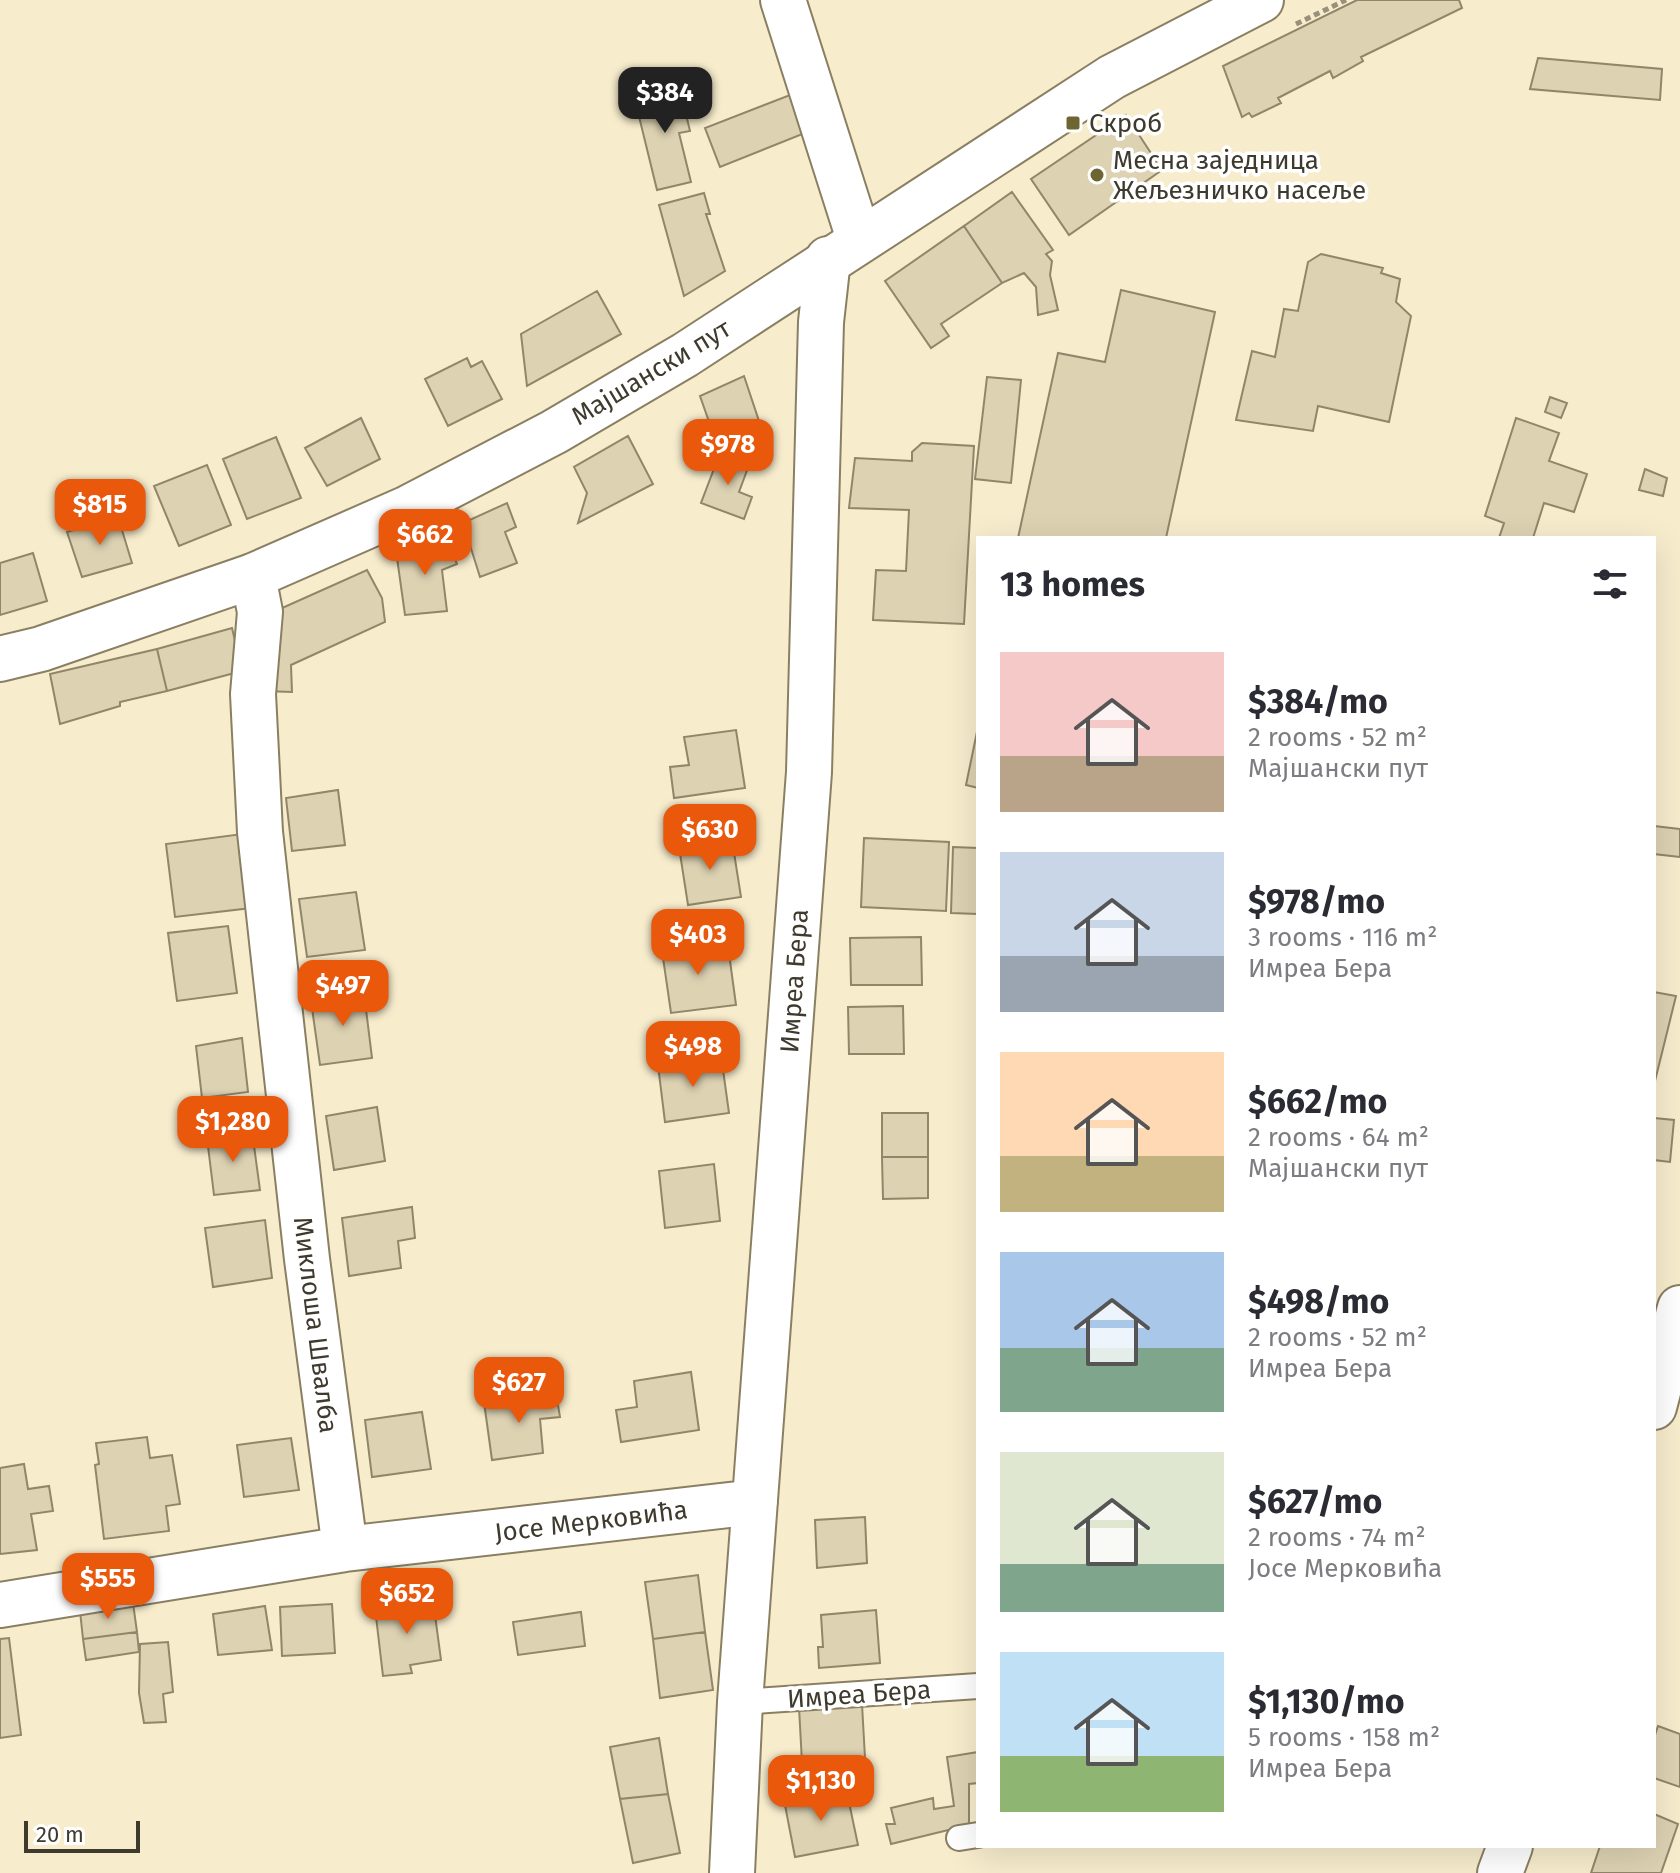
<!DOCTYPE html>
<meta charset="utf-8">
<style>
:root{--surface:#fff;--page:#f2f2f3;--text:#2b2b33;--muted:#7c7c81;--accent:#ea580c}
body{margin:0;font-family:"Fira Sans",sans-serif;background:var(--page);color:var(--text);height:100vh;display:flex;flex-direction:column;font-size:30px;white-space:nowrap}
*{box-sizing:border-box;margin:0}
p{font-size:26px;color:var(--muted)}
.icon{flex:none;width:44px;height:44px;fill:none;stroke:currentColor;stroke-width:2;stroke-linecap:round;stroke-linejoin:round}
.map{position:relative;flex:1;overflow:hidden}
.sheet{position:absolute;left:976px;top:536px;width:680px;height:1312px;display:flex;flex-direction:column;background:var(--surface);border-radius:0px;box-shadow:0 8px 32px #0002}
.sheet>*{flex:none}
.scale{position:absolute;left:24px;bottom:20px;width:116px;box-sizing:border-box;padding-left:8px;border:4px solid #3e3a2d;border-top:0;font-size:22px;line-height:28px;white-space:nowrap;color:#3e3a2d;-webkit-text-stroke:6px #fff;paint-order:stroke}
.price{position:absolute;translate:-50% -68px;padding:0 18px;border-radius:16px;background:var(--accent);color:#fff;font-size:26px;line-height:52px;filter:drop-shadow(0 2px 4px #0008)}
.price::after{content:'';position:absolute;left:50%;top:48px;width:24px;height:18px;margin-left:-12px;background:inherit;clip-path:polygon(0 0,100% 0,50% 100%)}
.price.current{background:#222;color:#fff}
ul{padding:0;list-style:none}
li{display:flex;align-items:center;gap:24px;height:200px;padding:0 24px}
li span{display:grid;place-items:center;flex:none;width:224px;height:160px;border-radius:0px;color:#555}
li>.icon{margin-inline-start:auto}
span .icon{width:96px;height:96px;fill:#fffc;stroke-width:1}
li b{font-size:34px}
h2{display:flex;justify-content:space-between;align-items:center;height:96px;padding:0 24px;font-size:34px}
.map>svg:first-child{display:block}
.building{fill:#ddd2b2;stroke:#918669;stroke-width:2}
.lines{fill:none;stroke-linecap:round;stroke-linejoin:round}
.service-casing{stroke:#8a7f62;stroke-width:28}
.minor-casing{stroke:#8a7f62;stroke-width:48}
.tertiary-casing{stroke:#8a7f62;stroke-width:48}
.path{stroke:#98907a;stroke-width:5;stroke-dasharray:6 4;stroke-linecap:butt}
.service{stroke:#fff;stroke-width:24}
.minor{stroke:#fff;stroke-width:44}
.tertiary{stroke:#fff;stroke-width:44}
.poi-dot{fill:#6d6632;stroke:#fff;stroke-width:3}
.labels{text-anchor:middle;stroke-width:7;stroke-linejoin:round;paint-order:stroke}
.poi-label{font-size:26px;fill:#3e3a2d;stroke:#fff;text-anchor:start}
.street-label{font-size:26px;fill:#3e3a2d;stroke:#fff}
</style>
<div class="map">
<svg width="1680" height="1873" viewBox="0 0 1680 1873">
<rect width="100%" height="100%" fill="#f7eccc"/>
<path class="building" d="M1357,0h102l3,8 -101,49 2,4 -30,17 -3,-7 -52,27 3,5 -29,14 -3,-4 -7,4 -19,-51z
M1538,58l124,11 -2,31 -130,-11z
M679,85l11,46 -11,2 12,49 -34,8 -23,-94z
M790,95l15,38 -85,34 -15,-39z
M1126,115l36,55 -93,65 -38,-56z
M1012,192l41,58 -7,4 6,7 -2,14 8,35 -20,5 -2,-28 -12,-14 -22,10 -38,-57z
M704,193l6,21h-4l19,57 -41,25 -25,-91z
M964,226l38,57 -61,41 8,12 -18,12 -46,-67z
M1321,254l62,14 -2,5 19,6 -4,23 15,14 -22,106 -71,-16 -5,25 -77,-11 16,-69 23,6 9,-48 14,2 10,-49z
M1121,290l94,22 -49,226h-148l40,-185 47,9z
M597,291l24,43 -94,52 -6,-52z
M467,358l4,9 11,-6 20,38 -54,27 -23,-47z
M744,376l21,63 -45,14 -20,-57z
M987,377l34,3 -10,103 -36,-4z
M1550,397l17,6 -6,15 -16,-6z
M361,418l19,41 -53,27 -22,-38z
M1516,418l43,15 -10,28 38,13 -13,38 -30,-9 -11,35h-34l5,-15 -19,-7z
M628,436l25,48 -75,39 9,-30 -13,-26z
M276,437l25,61 -54,21 -24,-60z
M922,443l52,3 -10,178 -91,-4 3,-50 30,1 3,-61 -60,-2 6,-50 57,3v-9z
M720,453l29,12 -10,27 13,5 -8,22 -43,-16z
M207,465l24,60 -52,21 -25,-60z
M1645,469l22,9 -4,18 -24,-6z
M507,503l9,24 -11,5 12,31 -37,14 -17,-54z
M118,517l14,46 -50,14 -15,-45z
M445,535l12,29 -15,6 5,41 -42,4 -8,-57z
M33,553l14,48 -47,14v-52z
M367,570l15,28 3,24 -94,43 1,27 -28,-1 7,-78z
M232,628l10,43 -75,20 -10,-42z
M157,649l10,42 -47,11v4l-60,18 -10,-50z
M978,727v61l-12,-3z
M736,730l9,58 -71,10 -4,-31 19,-2 -5,-28z
M338,790l7,55 -53,6 -6,-53z
M1654,826l26,3v28l-26,-3z
M242,834l9,74 -76,9 -9,-73z
M864,838l85,4 -3,69 -85,-4z
M732,840l9,57 -53,8 -9,-58z
M953,847l25,1v66l-27,-1z
M356,892l9,58 -58,7 -8,-58z
M228,926l9,67 -60,8 -9,-68z
M921,937l1,48h-71l-1,-47z
M700,940l-1,10 29,-4 8,59 -65,8 -10,-69z
M363,985l9,73 -52,7 -8,-57 29,-6 -4,-13z
M1654,992l22,4 -21,85h-1z
M903,1006l1,48h-55l-1,-47z
M242,1038l6,54 -46,6 -6,-52z
M721,1055l8,58 -64,9 -7,-57z
M377,1107l8,54 -51,9 -8,-54z
M882,1113h46v44h-46z
M1654,1118l20,2 -4,42 -16,-2z
M252,1131l8,59 -46,5 -7,-57z
M882,1157h46v41l-45,1z
M714,1164l6,57 -55,7 -6,-57z
M412,1207l3,31 -17,3 3,27 -52,8 -7,-58z
M265,1220l7,58 -59,9 -8,-59z
M691,1372l8,58 -78,12 -5,-32 21,-3 -3,-26z
M556,1393l4,24 -20,2 3,34 -51,7 -8,-58z
M422,1412l9,57 -59,8 -7,-57z
M147,1437l3,21 22,-3 8,49 -14,2 3,25 -65,8 -9,-74 4,-1 -3,-21z
M291,1438l8,52 -55,7 -7,-52z
M24,1464l4,25 21,-3 4,25 -22,3 6,36 -37,4v-86z
M865,1517l2,46 -50,5 -2,-48z
M698,1575l7,57 -52,7 -8,-57z
M433,1600l8,60 -31,5 2,8 -29,3 -8,-68z
M133,1603l4,29 -54,7 -3,-28z
M332,1604l3,49 -53,3 -2,-49z
M265,1606l7,44 -54,5 -5,-41z
M876,1610l4,53 -61,5 -1,-21h5l-2,-32z
M581,1612l4,34 -67,9 -5,-33z
M137,1632l2,20 -53,8 -3,-21z
M705,1632l8,58 -53,8 -7,-59z
M9,1638l12,97 -21,3v-99z
M168,1642l5,50 -10,2 3,28 -22,1 -5,-30 1,-49z
M862,1704l3,54 -63,5 -3,-56z
M1658,1726l22,8v53l-26,-9v-40z
M659,1738l9,56 -48,5 -10,-52z
M978,1752v31l-9,1v41l-78,19 -5,-20h9l-4,-16 42,-10 1,11 20,-3 -7,-49z
M846,1788l12,57 -63,12 -11,-57z
M668,1794l12,59 -47,10 -13,-64z
M1654,1814l24,10 -17,49h-70l9,-27h54z"/>
<g class="lines">
<defs>
<path id="service" d="M740,1702l238,-16
M959,1838l19,-3"/>
<path id="minor" d="M783,0l76,239
M253,576l7,36 -7,82 7,138 47,427 38,290
M1654,1407l26,-99
M0,1605l345,-56 410,-47
M732,1873l8,-171 69,-930 12,-450 7,-63
M1500,1873l10,-27"/>
<path id="tertiary" d="M0,659l41,-10 212,-73 153,-67 148,-77 131,-77 427,-278 149,-77"/>
</defs>
<use href="#service" class="service-casing"/>
<use href="#minor" class="minor-casing"/>
<use href="#tertiary" class="tertiary-casing"/>
<path class="path" d="M1296,24l50,-24"/>
<use href="#service" class="service"/>
<use href="#minor" class="minor"/>
<use href="#tertiary" class="tertiary"/>
</g>
<g class="poi-dot">
<rect x="1065" y="115" width="16" height="16" rx="4"/>
<circle cx="1097" cy="175" r="8"/>
</g>
<g class="labels">
<g class="poi-label">
<text x="1089" y="132">Скроб</text>
<text x="1113" y="169">Месна заједница<tspan x="1113" dy="30">Жељезничко насеље</tspan></text>
</g>
<g class="street-label">
<text transform="translate(651 372) rotate(-31)" y="9">Мајшански пут</text>
<text transform="translate(794 981) rotate(-86)" y="9">Имреа Бера</text>
<text transform="translate(316 1325) rotate(83)" y="9">Миклоша Швалба</text>
<text transform="translate(591 1521) rotate(-7)" y="9">Јосе Мерковића</text>
<text transform="translate(859 1694) rotate(-4)" y="9">Имреа Бера</text>
</g>
</g>
</svg>
<div class="scale">20 m</div>
<b class="price current" style="left:665px;top:135px">$384</b>
<b class="price" style="left:728px;top:487px">$978</b>
<b class="price" style="left:100px;top:547px">$815</b>
<b class="price" style="left:425px;top:577px">$662</b>
<b class="price" style="left:710px;top:872px">$630</b>
<b class="price" style="left:698px;top:977px">$403</b>
<b class="price" style="left:343px;top:1028px">$497</b>
<b class="price" style="left:693px;top:1089px">$498</b>
<b class="price" style="left:233px;top:1164px">$1,280</b>
<b class="price" style="left:519px;top:1425px">$627</b>
<b class="price" style="left:108px;top:1621px">$555</b>
<b class="price" style="left:407px;top:1636px">$652</b>
<b class="price" style="left:821px;top:1823px">$1,130</b>
<section class="sheet">
<h2>13 homes<svg class="icon" aria-label="filters" viewBox="0 0 24 24"><path d="M4 7h16M4 17h16"/><circle cx="9" cy="7" r="2"/><circle cx="15" cy="17" r="2"/></svg></h2>
<ul>
<li><span style="background:linear-gradient(#f6c9c9 65%,#b9a48a 0)"><svg class="icon" aria-label="home" viewBox="0 0 24 24"><path d="M3 11l9-7 9 7M6 9v11h12V9"/></svg></span><div><b>$384/mo</b><p>2 rooms · 52 m²</p><p>Мајшански пут</p></div></li>
<li><span style="background:linear-gradient(#c9d6e8 65%,#9aa5b1 0)"><svg class="icon" aria-label="home" viewBox="0 0 24 24"><path d="M3 11l9-7 9 7M6 9v11h12V9"/></svg></span><div><b>$978/mo</b><p>3 rooms · 116 m²</p><p>Имреа Бера</p></div></li>
<li><span style="background:linear-gradient(#ffd9b3 65%,#c2b280 0)"><svg class="icon" aria-label="home" viewBox="0 0 24 24"><path d="M3 11l9-7 9 7M6 9v11h12V9"/></svg></span><div><b>$662/mo</b><p>2 rooms · 64 m²</p><p>Мајшански пут</p></div></li>
<li><span style="background:linear-gradient(#a9c7e8 60%,#7fa58c 0)"><svg class="icon" aria-label="home" viewBox="0 0 24 24"><path d="M3 11l9-7 9 7M6 9v11h12V9"/></svg></span><div><b>$498/mo</b><p>2 rooms · 52 m²</p><p>Имреа Бера</p></div></li>
<li><span style="background:linear-gradient(#dfe7d0 70%,#7fa58c 0)"><svg class="icon" aria-label="home" viewBox="0 0 24 24"><path d="M3 11l9-7 9 7M6 9v11h12V9"/></svg></span><div><b>$627/mo</b><p>2 rooms · 74 m²</p><p>Јосе Мерковића</p></div></li>
<li><span style="background:linear-gradient(#bfe0f5 65%,#8fb573 0)"><svg class="icon" aria-label="home" viewBox="0 0 24 24"><path d="M3 11l9-7 9 7M6 9v11h12V9"/></svg></span><div><b>$1,130/mo</b><p>5 rooms · 158 m²</p><p>Имреа Бера</p></div></li>
</ul>
</section>
</div>
